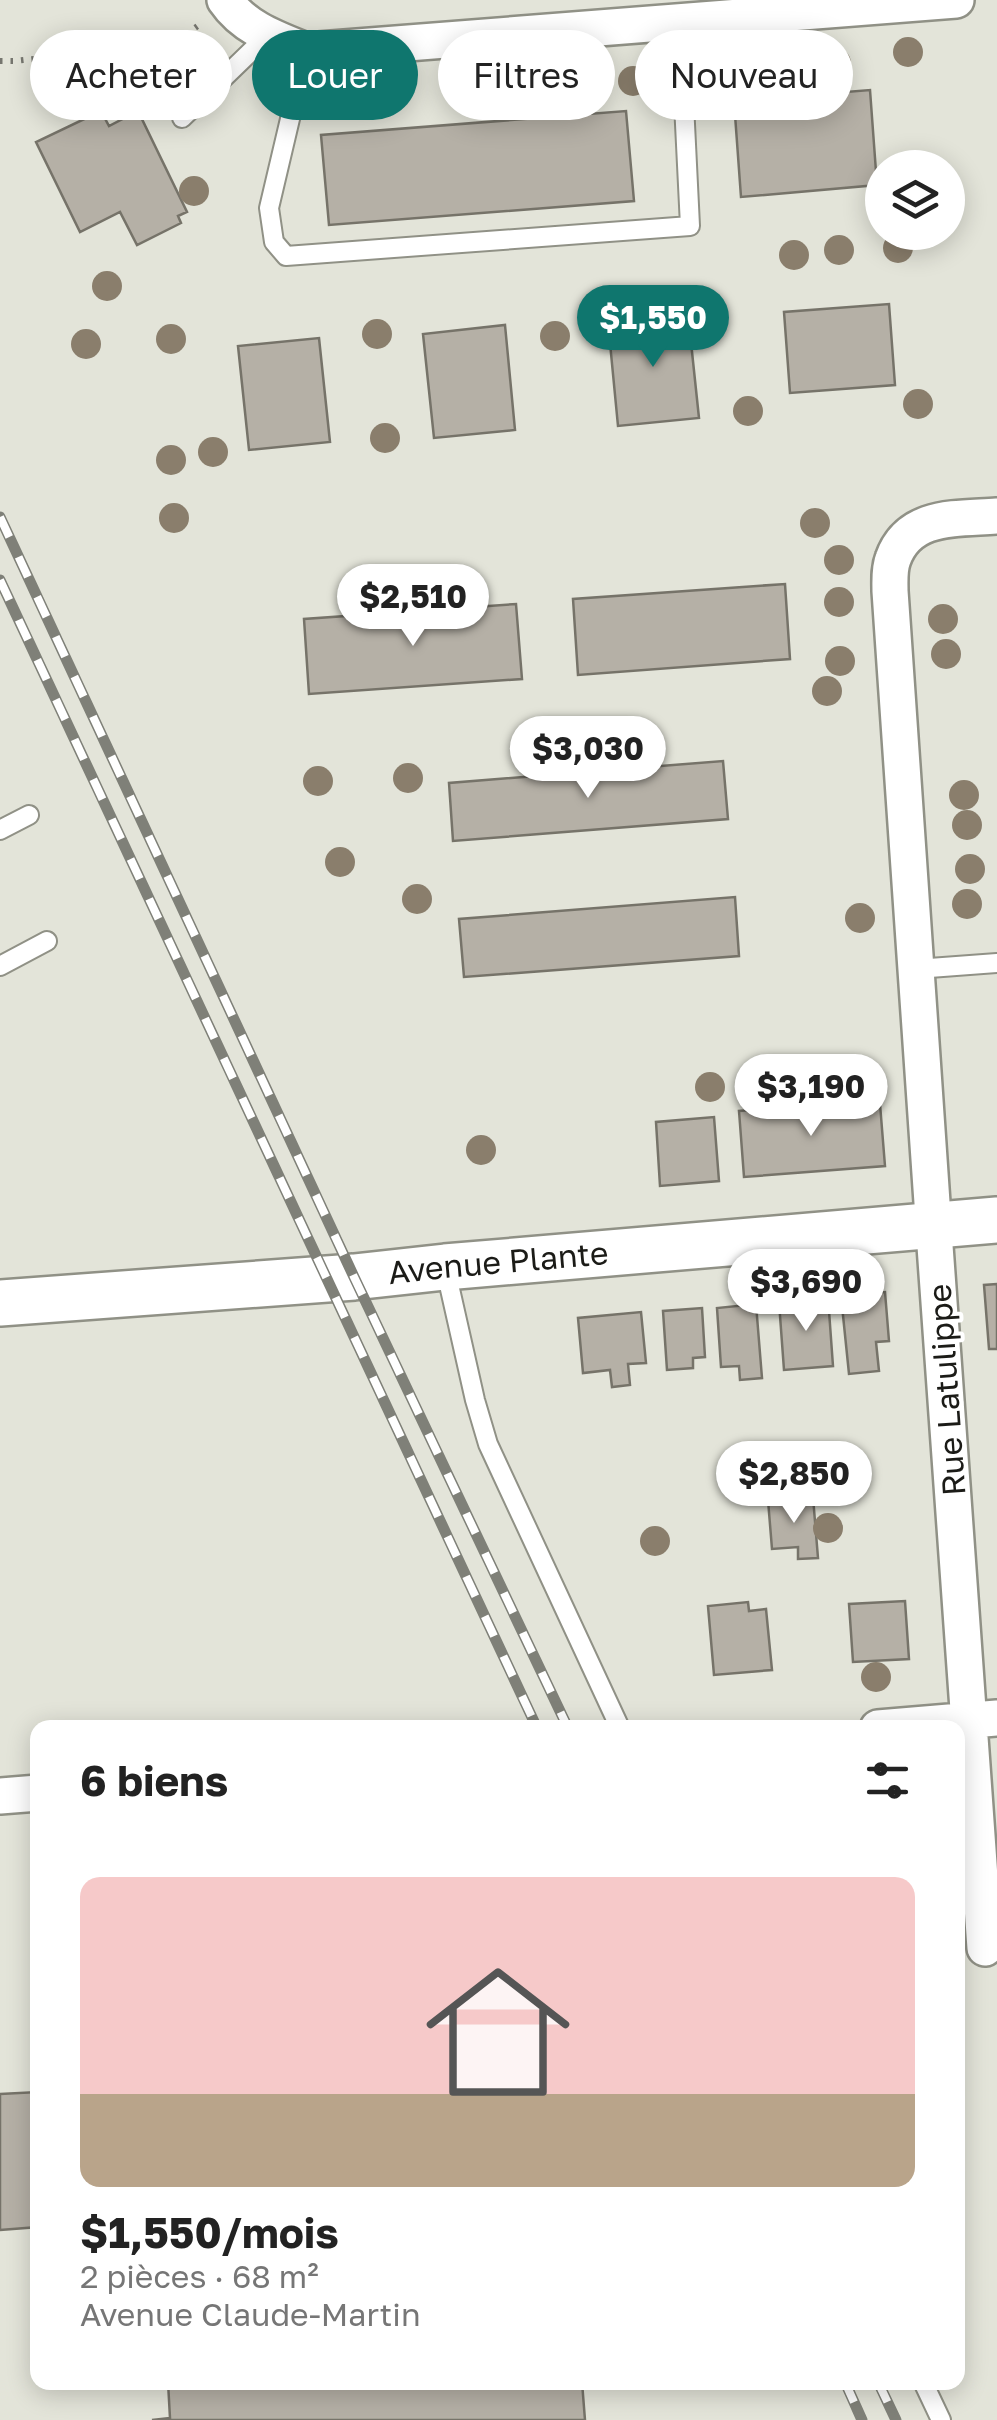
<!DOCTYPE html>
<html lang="fr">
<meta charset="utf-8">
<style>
:root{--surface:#fff;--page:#f6f6f6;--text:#222;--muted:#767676;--accent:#0f766e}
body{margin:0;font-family:"Golos Text",sans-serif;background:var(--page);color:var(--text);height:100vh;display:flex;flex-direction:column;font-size:38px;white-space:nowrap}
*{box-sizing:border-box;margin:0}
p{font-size:32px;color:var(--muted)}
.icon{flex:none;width:55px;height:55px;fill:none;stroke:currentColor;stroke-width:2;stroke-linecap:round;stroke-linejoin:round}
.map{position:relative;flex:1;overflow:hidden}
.details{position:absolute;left:30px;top:1720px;width:935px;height:670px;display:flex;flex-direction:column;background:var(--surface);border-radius:20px;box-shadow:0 5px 25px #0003}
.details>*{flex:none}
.hud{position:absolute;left:30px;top:30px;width:938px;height:90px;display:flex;gap:20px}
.controls{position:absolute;left:865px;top:150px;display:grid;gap:20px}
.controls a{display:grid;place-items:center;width:100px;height:100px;border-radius:50%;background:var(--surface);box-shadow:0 5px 25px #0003;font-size:50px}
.price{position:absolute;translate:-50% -85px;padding:0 22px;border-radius:35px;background:#fff;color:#222;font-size:32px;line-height:65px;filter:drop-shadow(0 2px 5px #0008)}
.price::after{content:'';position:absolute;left:50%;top:60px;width:30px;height:22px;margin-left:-15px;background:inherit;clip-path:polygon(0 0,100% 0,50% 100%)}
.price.active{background:var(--accent);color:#fff}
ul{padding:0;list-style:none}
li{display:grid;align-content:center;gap:20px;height:530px;padding:0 50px}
li span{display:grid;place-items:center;height:310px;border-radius:20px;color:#555}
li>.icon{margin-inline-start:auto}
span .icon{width:180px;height:180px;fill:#fffc;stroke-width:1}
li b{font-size:42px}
h2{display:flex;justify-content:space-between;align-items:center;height:120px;padding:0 50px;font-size:42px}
.pill{padding:0 35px;border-radius:45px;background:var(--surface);box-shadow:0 5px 25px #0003;font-size:35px;line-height:90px}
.pill.active{background:var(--accent);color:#fff}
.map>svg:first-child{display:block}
.building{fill:#b5b0a6;stroke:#767369;stroke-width:2.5}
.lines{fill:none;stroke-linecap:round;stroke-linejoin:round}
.service-casing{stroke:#909186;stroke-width:22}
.minor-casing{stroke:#909186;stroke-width:40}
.tertiary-casing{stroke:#909186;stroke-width:50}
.path{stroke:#76766f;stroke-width:6;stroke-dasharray:2.5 8;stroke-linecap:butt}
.service{stroke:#fff;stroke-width:18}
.minor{stroke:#fff;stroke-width:35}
.tertiary{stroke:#fff;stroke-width:45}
.rail-casing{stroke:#7f8078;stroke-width:11}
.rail{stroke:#fff;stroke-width:8;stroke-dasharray:22;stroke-linecap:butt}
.tree{fill:#8a7e6c}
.labels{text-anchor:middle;stroke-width:8;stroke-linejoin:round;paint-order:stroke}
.street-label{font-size:32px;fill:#1b1b17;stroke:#fff}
</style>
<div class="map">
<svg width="997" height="2420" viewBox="0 0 997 2420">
<rect width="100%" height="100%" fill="#e3e4d9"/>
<path class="building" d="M870,90l7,95 -136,12 -7,-96z
M101,111l8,15 29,-15 49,101 -9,4 3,7 -44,22 -17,-33 -40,20 -44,-90z
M626,111l8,90 -305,24 -8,-90z
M889,304l6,81 -105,8 -6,-81z
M688,314l11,104 -81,8 -10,-104z
M505,325l10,105 -81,8 -11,-104z
M319,338l11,104 -81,8 -11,-104z
M785,584l5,75 -212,16 -5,-76z
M516,604l6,75 -213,15 -5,-75z
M723,761l5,58 -275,22 -4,-58z
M735,897l4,59 -275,21 -5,-58z
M834,1103v4l46,-3 5,62 -141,11 -5,-66z
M714,1117l5,64 -59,5 -4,-64z
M997,1284v65h-8l-5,-64z
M885,1292l4,49 -13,1 3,29 -30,3 -8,-78z
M828,1297l5,69 -49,4 -5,-68z
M756,1304l6,74 -22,2 -1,-14 -18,1 -4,-59z
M702,1308l3,49 -12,1v10l-26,2 -4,-59z
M641,1312l5,51 -18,1 2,21 -18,2 -2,-17 -27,3 -5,-55z
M813,1497l5,61 -20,1v-12l-26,2 -4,-49z
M905,1601l4,58 -56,3 -4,-58z
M748,1602l1,9 17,-2 6,61 -58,5 -6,-69z
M38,2092v135l-38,3v-136z
M168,2382h414l3,38h-433l18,-2z"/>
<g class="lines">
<defs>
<path id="service" d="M306,51l-37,157 5,34 12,14 404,-30 -10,-204
M182,118l85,-82
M0,830l29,-15
M0,966l47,-25
M916,969l81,-6
M445,1267l30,133 13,44 132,284
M923,2382l18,38"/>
<path id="minor" d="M225,0c19,28 51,39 81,51l650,-51
M878,1728l119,-10
M0,1796l38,-3
M985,1948c-30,-453 -67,-904 -95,-1357 0,-10 -1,-22 3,-32 16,-45 63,-40 104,-43"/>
<g id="tertiary">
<path id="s1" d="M0,1303l354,-26 91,-10 552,-47"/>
</g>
</defs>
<use href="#service" class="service-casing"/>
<use href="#minor" class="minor-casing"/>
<use href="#tertiary" class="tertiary-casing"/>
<path class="path" d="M0,61h15l100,-11 73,-17 11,-8"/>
<use href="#service" class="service"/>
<use href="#minor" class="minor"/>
<use href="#tertiary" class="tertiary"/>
<defs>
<path id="rail" d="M0,517l354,760 214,451
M0,580l537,1148
M845,2382l17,38
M878,2382l18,38"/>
</defs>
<use href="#rail" class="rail-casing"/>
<use href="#rail" class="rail"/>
</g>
<g class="tree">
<circle cx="908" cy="52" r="15"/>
<circle cx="836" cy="63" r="15"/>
<circle cx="633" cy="81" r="15"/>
<circle cx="470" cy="92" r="15"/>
<circle cx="194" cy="191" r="15"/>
<circle cx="898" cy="248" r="15"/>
<circle cx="839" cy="250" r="15"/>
<circle cx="794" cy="255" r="15"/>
<circle cx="107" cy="286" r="15"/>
<circle cx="377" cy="334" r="15"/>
<circle cx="555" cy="336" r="15"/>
<circle cx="171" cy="339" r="15"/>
<circle cx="86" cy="344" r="15"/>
<circle cx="918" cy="404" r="15"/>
<circle cx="748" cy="411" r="15"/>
<circle cx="385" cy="438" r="15"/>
<circle cx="213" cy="452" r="15"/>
<circle cx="171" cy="460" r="15"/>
<circle cx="174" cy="518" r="15"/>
<circle cx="815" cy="523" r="15"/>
<circle cx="839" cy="560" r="15"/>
<circle cx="839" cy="602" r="15"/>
<circle cx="943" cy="619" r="15"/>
<circle cx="946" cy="654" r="15"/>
<circle cx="840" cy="661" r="15"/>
<circle cx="827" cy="691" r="15"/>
<circle cx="408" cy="778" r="15"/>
<circle cx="318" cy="781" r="15"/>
<circle cx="964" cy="795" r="15"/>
<circle cx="967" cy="825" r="15"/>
<circle cx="340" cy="862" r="15"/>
<circle cx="970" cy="869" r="15"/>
<circle cx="417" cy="899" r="15"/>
<circle cx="967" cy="904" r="15"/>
<circle cx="860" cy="918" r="15"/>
<circle cx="710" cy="1087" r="15"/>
<circle cx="481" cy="1150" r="15"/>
<circle cx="743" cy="1476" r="15"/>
<circle cx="828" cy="1528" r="15"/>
<circle cx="655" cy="1541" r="15"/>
<circle cx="876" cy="1677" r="15"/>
</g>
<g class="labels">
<g class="street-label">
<text dy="11" stroke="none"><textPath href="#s1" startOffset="500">Avenue Plante</textPath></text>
<text transform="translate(947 1390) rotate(-94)" y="11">Rue Latulippe</text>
</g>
</g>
</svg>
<div class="controls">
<a><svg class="icon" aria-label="layers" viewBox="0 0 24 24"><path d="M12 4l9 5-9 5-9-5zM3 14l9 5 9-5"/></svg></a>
</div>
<b class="price active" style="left:653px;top:370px">$1,550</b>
<b class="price" style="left:413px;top:649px">$2,510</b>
<b class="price" style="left:588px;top:801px">$3,030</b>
<b class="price" style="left:811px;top:1139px">$3,190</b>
<b class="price" style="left:806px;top:1334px">$3,690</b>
<b class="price" style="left:794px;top:1526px">$2,850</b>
<div class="hud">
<a class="pill">Acheter</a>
<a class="pill active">Louer</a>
<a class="pill">Filtres</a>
<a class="pill">Nouveau</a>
</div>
<section class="details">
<h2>6 biens<svg class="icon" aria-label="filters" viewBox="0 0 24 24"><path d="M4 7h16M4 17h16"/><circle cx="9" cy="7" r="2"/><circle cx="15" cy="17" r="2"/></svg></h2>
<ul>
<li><span style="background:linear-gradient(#f6c9c9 70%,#b9a48a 0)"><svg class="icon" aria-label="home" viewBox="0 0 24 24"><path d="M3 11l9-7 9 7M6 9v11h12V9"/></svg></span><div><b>$1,550/mois</b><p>2 pièces · 68 m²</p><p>Avenue Claude-Martin</p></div></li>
</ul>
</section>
</div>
